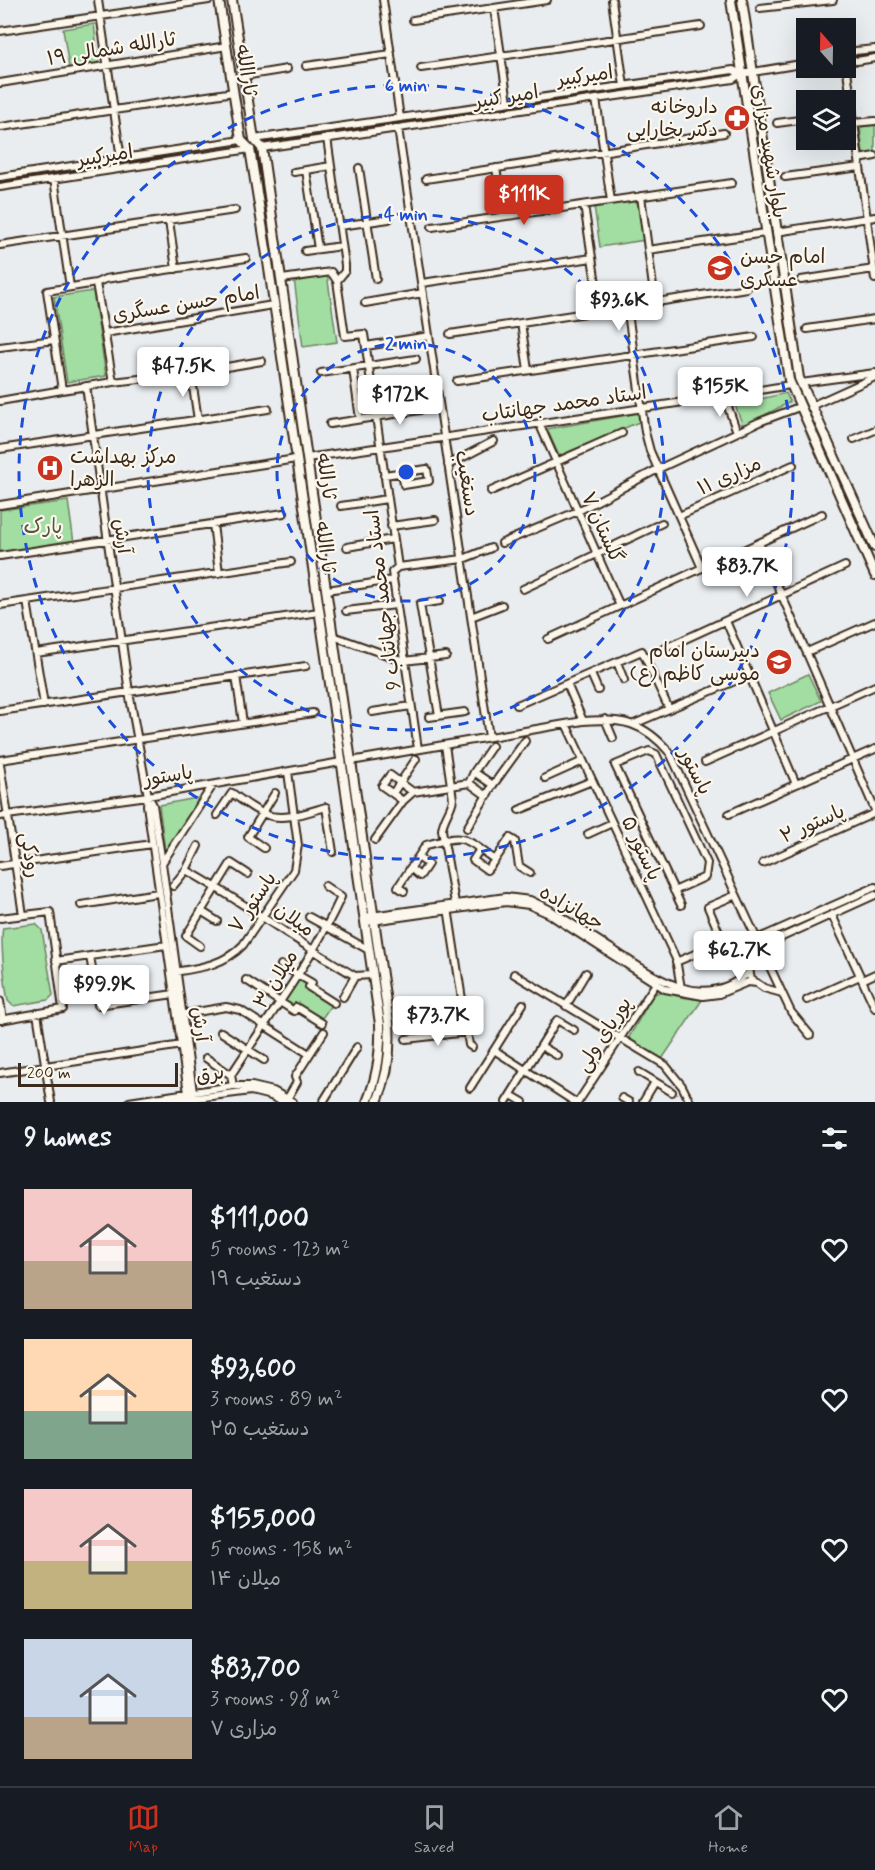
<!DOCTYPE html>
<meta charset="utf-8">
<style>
:root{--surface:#171b24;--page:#20242c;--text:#f1f3f6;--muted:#9ea1a6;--line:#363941;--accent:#c8321e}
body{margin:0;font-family:Mynerve,"Playpen Sans Arabic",sans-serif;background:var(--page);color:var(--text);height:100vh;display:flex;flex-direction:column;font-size:22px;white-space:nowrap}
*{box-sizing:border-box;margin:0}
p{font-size:20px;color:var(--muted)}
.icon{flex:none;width:33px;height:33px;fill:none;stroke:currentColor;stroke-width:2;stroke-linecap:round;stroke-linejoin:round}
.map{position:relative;height:1102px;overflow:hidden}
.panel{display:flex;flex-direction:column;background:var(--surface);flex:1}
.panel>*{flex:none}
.needle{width:39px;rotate:340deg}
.controls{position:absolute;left:796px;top:18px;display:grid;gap:12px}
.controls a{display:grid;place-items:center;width:60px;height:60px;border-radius:0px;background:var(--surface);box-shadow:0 6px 24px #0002;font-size:30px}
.scale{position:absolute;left:18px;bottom:15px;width:160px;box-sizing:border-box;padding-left:6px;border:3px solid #3b2a1e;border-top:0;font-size:16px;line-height:21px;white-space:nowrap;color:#3b2a1e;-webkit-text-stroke:4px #fbf7ec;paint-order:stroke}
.price{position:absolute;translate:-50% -51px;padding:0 14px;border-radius:6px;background:#fff;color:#222;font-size:20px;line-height:39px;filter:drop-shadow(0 2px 3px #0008)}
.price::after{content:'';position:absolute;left:50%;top:36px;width:18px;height:14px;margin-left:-9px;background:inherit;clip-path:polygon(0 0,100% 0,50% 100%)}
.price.selected{background:var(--accent);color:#fff}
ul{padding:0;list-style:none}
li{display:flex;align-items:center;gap:18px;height:150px;padding:0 24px}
li span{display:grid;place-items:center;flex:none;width:168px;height:120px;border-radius:0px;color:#555}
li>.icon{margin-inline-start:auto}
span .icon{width:72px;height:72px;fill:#fffc;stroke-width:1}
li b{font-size:26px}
h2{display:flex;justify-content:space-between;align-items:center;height:72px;padding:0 24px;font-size:26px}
.tabs{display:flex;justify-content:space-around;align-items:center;height:84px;border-top:2px solid var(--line);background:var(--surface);font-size:16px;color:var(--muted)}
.tabs a{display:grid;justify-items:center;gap:3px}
.tabs .selected{color:var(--accent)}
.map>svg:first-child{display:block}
.green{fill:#a2dda2;stroke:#6e8460;stroke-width:1.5}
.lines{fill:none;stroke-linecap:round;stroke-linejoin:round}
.minor-casing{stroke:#3b2a1e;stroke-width:10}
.major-casing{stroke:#3b2a1e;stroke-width:12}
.minor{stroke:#fbf7ec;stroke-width:6}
.major{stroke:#fbf7ec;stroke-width:8}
.ring{fill:none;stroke:#1d4ed8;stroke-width:3;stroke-dasharray:10 8}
.labels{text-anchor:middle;stroke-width:4.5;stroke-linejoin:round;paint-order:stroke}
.street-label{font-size:20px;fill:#3b2a1e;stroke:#fbf7ec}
.poi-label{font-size:20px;fill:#3b2a1e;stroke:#fbf7ec;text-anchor:end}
.park-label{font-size:20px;fill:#55573f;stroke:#fbf7ec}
.centre{fill:#1d4ed8;stroke:#fbf7ec;stroke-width:3}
.ring-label{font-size:18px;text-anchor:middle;font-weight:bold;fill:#1d4ed8;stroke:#fbf7ec;stroke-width:4.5;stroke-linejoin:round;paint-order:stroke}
</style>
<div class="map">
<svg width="875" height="1102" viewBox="0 0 875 1102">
<rect width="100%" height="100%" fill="#e9edf0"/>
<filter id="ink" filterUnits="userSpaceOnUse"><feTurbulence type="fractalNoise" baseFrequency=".0167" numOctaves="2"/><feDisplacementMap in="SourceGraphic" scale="12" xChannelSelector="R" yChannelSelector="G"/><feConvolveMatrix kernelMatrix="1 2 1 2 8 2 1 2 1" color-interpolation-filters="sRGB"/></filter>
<g filter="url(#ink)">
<path class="green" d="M94,24l5,40 -30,4 -6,-39z
M875,125v28l-12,1 -3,-27z
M639,200l6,40 -45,7 -6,-41z
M327,274l10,68 -34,5 -9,-68z
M93,291l13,85 -39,6 -13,-85z
M786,393l4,9 -47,24 -8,-21z
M639,413v9l-80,34 -12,-27z
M68,501l6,42 -74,10v-43z
M808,674l13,27 -40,19 -13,-27z
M197,798v10l-30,44 -2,-1 -6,-46z
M36,924l6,6 11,65 -5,5 -35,6 -5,-5c-3,-15 -8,-61 -5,-73z
M299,978l9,6 -2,5 25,16 -10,15 -25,-17 -3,4 -9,-6z
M661,991l20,6 21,3 -40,59 -34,-20 25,-44z"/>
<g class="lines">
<defs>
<path id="minor" d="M98,0l23,159
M383,0l17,118
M612,0l12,86
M494,8l14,94
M760,8l73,-8
M413,20l134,-20
M0,31l209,-31
M846,57l9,-6 20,-2
M846,58l11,3 18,-3
M846,63l29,216
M306,66l85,-12
M421,68l280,-42
M244,76l43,-7
M0,83l227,-37
M596,99l15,102
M777,123l30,-4
M854,123l21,-2
M1,127l233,-35
M398,128l91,609
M327,138l18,127v6l-8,10 8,55 19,-2 34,233 -6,5 26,177
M254,139l479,-69 8,4
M262,148l471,-69 8,-5 66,-11
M859,159l16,-3
M359,168l17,111
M496,168l8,48
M306,170l12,79
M294,172l37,-6
M0,177l241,-37
M785,177l75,-10
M54,179l16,108
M426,179l298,-46
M0,187l250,-38
M641,196l14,106
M584,205l16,105
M169,221l7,48
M340,226l49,-7
M432,227l300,-44
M776,232l99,-15
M0,245l235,-35
M648,250l117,-17
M305,251l37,-5
M282,279l49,-7 6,9
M801,280l73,-11
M96,283l17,99 -51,8 -15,-99z
M96,283l9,-4 141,-21
M422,283l170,-25
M365,303l58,-10
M521,323l7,47
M807,329l68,-10
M105,333l168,-28
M450,334l297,-46
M366,346l63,-10
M0,347l54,-7
M353,369l7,50
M191,373l7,47
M321,373l95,-14
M457,381l297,-44
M113,382l78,-9 71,-12
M801,383l74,-10
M86,386l43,306 19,104 -1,9 41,288 3,5
M724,396l13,36
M0,401l62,-11
M811,406l64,-29
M539,423l81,183
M330,424l90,-14
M854,439l21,-9
M0,449l268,-40
M307,458l417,-62 66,-11
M448,465l46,-24
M384,475l43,-6 2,12 -25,4 -2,-13
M491,491l131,-58
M0,505l296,-46
M341,506l46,-7
M679,516l114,-51
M213,524l6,49
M391,526l44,-6
M502,543l76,-32 80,-42 101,-47 40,-15
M759,543l116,267
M347,547l46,-8
M0,556l284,-43
M726,558l96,-44
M398,567l65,-8 28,-11
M523,589l139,-66
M327,590l66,-10
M27,601l17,104
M0,605l291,-43
M346,611l50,-6
M471,617l31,-12
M726,621l70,163
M333,636l71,25 42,-5
M548,639l154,-71 -52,-117 -5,-19 -18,-126
M659,651l186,-85
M807,652l68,-30
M36,653l283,-41
M617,662l7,18
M591,674l7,16
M236,676l7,47
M567,684l16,37
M517,705l125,-54 27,58
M0,711l306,-45
M372,712l39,-6
M439,716l-19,-112 20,-3
M429,717l36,-5
M605,719l8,19
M566,724l110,235 5,29
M634,724l115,-49
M445,745l8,54c-2,12 -10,19 -11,31l13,73
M0,760l313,-47
M351,761l232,-40c39,-3 61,1 87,32l121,259 19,23
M705,762l170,-76
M0,764l23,151
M474,772l19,13
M545,778l38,-17
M469,783l18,13
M393,793l23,-34
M148,796l5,9 9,58 31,229 -2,6
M403,801l-21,-15 8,-11 23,17
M519,810l73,-29
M729,814l146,-65
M217,815l15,-22c10,7 21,17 33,21 18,8 43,-2 61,-7l7,45
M0,816l148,-20 193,-34
M467,828l26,-43 32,-44
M588,834l24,-11
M375,840l28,-39 10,-9 56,-9 5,-11 18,-26
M264,848l-16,-11 27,-44
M480,849l-7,11 14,10 8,-10
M162,863l51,-78
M763,863l112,-50
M0,866l152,-22
M410,868l10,8 8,-12 -10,-7
M186,870c58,32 112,73 169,106
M173,886l13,-16 12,-24
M404,891l-6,-4 28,-42c40,-11 36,-9 69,15l15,-22 5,3 4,25 11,7
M674,891l31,-14 2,-14 -51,-109 -7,-3 -34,14c22,47 44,94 66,140
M81,905l77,-12
M448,908l21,137 3,2
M201,911l16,10
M832,915l43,93
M309,917l60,33
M364,917l142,-20 24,3 19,9c22,14 44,28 66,42 41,27 88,62 134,21
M0,918l50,-6 13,97 -63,11
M365,922l141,-20 23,3 18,8 118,76 38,7 16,-2 29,-12 9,1
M757,939l118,-52
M200,946l-14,-10 45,-73 17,11
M90,956l8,49 76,-11
M56,961l110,-16
M676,962l47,-20 -15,-35 28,-12
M281,965l31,18 -3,4 25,16
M174,972c26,-4 50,-7 69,-27l51,-75 4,-25 -10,-73
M514,974l151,91 17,21 8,16
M355,976l17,-1
M246,980l48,31 2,-4 26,16
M862,980l13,-6
M782,993l-18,-5 -13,-9c-4,-13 1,-22 9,-32l115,-52
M343,997l12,-21
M807,1000l53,-24
M0,1001l3,19
M566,1006l20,-33
M37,1013l14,89
M179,1015l47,-8 14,3 69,44
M221,1032l43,28
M406,1039l61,-7
M541,1046l17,10
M494,1050l81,52
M206,1058l25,17 2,11
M639,1072l33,20
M0,1073l182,-28
M231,1075c38,-59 81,-114 110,-178l-16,-11
M470,1088l53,-84
M511,1095l12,7
M622,1098l7,4
M286,1101l11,-19 -2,-5 29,-45
M129,1102l104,-16h19l21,5 20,11
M165,1102l86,-11 20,5 12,6
M323,1102l34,-55
M506,1102l51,-82 17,10
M578,1102l79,-120
M643,1102l12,-20"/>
<path id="major" d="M219,0l22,140 9,9 17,106 113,769c1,28 -2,52 -13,78
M232,0l22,139 8,9 127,875c2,28 -1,53 -12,79
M731,0l58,380 86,195
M742,0l57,378 76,169"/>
</defs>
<use href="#minor" class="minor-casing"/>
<use href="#major" class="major-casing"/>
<use href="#minor" class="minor"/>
<use href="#major" class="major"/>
</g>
</g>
<g class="ring">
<circle cx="406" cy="472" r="129"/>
<circle cx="406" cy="472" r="258"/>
<circle cx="406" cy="472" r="387"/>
</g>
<defs>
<symbol id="pharmacy-disc" viewBox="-11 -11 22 22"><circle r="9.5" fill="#c8321e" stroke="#fbf7ec"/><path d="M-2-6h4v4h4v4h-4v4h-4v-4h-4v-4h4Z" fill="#fff"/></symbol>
<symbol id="school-disc" viewBox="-11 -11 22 22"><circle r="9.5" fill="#c8321e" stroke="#fbf7ec"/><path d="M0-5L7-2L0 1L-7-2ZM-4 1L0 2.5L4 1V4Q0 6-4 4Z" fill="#fff"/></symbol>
<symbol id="hospital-disc" viewBox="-11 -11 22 22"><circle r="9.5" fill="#c8321e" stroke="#fbf7ec"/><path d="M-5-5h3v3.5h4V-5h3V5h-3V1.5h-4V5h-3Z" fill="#fff"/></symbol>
</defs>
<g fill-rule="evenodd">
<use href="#pharmacy-disc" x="722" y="103" width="30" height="30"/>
<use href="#school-disc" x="705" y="253" width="30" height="30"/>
<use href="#hospital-disc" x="35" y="453" width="30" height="30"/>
<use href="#school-disc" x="764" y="647" width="30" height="30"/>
</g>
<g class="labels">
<g class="street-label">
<text transform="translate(111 48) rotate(-9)" y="7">ثارالله شمالی ۱۹</text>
<text transform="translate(247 70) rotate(81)" y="7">ثاراالله</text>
<text transform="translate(585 75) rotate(-8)" y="7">امیرکبیر</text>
<text transform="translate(506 96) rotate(-9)" y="7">امیر کبیر</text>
<text transform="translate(770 151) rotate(81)" y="7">بلوار شهید مزاری</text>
<text transform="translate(105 155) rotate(-9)" y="7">امیرکبیر</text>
<text transform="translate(186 303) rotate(-9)" y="7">امام حسن عسگری</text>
<text transform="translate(564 403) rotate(-8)" y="7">استاد محمد جهانتاب</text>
<text transform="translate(729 475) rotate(-24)" y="7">مزاری ۱۱</text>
<text transform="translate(327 476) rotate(82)" y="7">ثارالله</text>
<text transform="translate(468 483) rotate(81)" y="7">دستغیب</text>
<text transform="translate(603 527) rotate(66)" y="7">گلستان ۷</text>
<text transform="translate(123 536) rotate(82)" y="7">آرش</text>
<text transform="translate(326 547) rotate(82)" y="7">ثاراالله</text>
<text transform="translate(382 600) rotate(-97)" y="7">استاد محمد جهانتاب 9</text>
<text transform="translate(696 771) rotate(63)" y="7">پاستور</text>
<text transform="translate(168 775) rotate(-9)" y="7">پاستور</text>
<text transform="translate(812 823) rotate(-24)" y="7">پاستور ۲</text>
<text transform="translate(642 848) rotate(65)" y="7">پاستور ۵</text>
<text transform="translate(31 855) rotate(81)" y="7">رودکی</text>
<text transform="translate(252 902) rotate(-56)" y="7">پاستور ۷</text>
<text transform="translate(572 907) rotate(30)" y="7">جهانزاده</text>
<text transform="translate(295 919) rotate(35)" y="7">میلان</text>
<text transform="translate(275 979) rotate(-58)" y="7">میلان ۳</text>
<text transform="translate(201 1024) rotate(82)" y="7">آرش</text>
<text transform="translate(603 1034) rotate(-57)" y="7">پوریای ولی</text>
<text transform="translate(210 1073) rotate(-8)" y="7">برق</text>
</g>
<g class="poi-label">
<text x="718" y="113">داروخانه<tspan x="718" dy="23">دکتر بخارایی</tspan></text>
<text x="740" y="263" text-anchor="start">امام حسن<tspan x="740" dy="23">عسکری</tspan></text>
<text x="70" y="463" text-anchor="start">مرکز بهداشت<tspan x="70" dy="23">الزهرا</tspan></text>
<text x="760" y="657">دبیرستان امام<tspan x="760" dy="23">موسی کاظم (ع)</tspan></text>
</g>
<g class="park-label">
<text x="43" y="533">پارک</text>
</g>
</g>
<circle cx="406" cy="472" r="9" class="centre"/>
<g class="ring-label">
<text x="406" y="91">6 min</text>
<text x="406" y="220">4 min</text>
<text x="406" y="349">2 min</text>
</g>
</svg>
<div class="controls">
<a><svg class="needle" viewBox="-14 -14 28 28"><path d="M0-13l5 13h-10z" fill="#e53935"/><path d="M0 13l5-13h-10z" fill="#9ea1a6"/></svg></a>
<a><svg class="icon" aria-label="layers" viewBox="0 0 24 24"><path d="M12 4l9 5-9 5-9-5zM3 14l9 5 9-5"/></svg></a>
</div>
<div class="scale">200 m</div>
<b class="price selected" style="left:524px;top:226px">$111K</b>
<b class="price" style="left:619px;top:332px">$93.6K</b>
<b class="price" style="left:183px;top:398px">$47.5K</b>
<b class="price" style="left:720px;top:418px">$155K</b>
<b class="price" style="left:400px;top:426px">$172K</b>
<b class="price" style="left:747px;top:598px">$83.7K</b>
<b class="price" style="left:739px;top:982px">$62.7K</b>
<b class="price" style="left:104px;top:1016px">$99.9K</b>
<b class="price" style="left:438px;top:1047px">$73.7K</b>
</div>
<section class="panel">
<h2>9 homes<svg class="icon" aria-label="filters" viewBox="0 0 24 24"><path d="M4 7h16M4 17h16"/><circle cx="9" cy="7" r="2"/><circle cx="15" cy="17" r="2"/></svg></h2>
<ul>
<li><span style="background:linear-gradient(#f6c9c9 60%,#b9a48a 0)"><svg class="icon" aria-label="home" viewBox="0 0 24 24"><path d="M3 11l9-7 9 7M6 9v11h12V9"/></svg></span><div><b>$111,000</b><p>5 rooms · 123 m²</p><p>دستغیب ۱۹</p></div><svg class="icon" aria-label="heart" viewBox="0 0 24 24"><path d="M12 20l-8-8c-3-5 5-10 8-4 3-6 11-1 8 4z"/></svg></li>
<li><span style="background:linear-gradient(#ffd9b3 60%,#7fa58c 0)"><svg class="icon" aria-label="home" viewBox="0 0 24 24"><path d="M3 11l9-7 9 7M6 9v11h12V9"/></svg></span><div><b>$93,600</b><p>3 rooms · 89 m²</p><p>دستغیب ۲۵</p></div><svg class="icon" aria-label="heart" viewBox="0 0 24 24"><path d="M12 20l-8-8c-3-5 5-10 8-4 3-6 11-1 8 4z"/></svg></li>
<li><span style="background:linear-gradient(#f6c9c9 60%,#c2b280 0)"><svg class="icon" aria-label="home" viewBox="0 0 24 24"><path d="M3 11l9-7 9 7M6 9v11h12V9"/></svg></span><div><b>$155,000</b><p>5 rooms · 158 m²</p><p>میلان ۱۴</p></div><svg class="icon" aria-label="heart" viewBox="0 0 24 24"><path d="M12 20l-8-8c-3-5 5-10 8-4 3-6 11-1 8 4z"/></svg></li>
<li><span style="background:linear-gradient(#c9d6e8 65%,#b9a48a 0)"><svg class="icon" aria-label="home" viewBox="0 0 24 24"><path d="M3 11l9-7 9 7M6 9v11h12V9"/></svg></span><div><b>$83,700</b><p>3 rooms · 98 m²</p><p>مزاری ۷</p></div><svg class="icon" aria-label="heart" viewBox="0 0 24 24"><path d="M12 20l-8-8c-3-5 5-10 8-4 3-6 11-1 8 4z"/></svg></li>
</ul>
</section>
<nav class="tabs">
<a class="selected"><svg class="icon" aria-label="map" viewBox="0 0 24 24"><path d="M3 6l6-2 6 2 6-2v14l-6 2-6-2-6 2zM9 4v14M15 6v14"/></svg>Map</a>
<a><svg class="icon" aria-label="saved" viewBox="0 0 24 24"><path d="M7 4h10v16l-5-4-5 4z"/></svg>Saved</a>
<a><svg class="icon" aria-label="home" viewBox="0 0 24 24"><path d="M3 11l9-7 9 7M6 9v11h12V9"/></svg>Home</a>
</nav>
